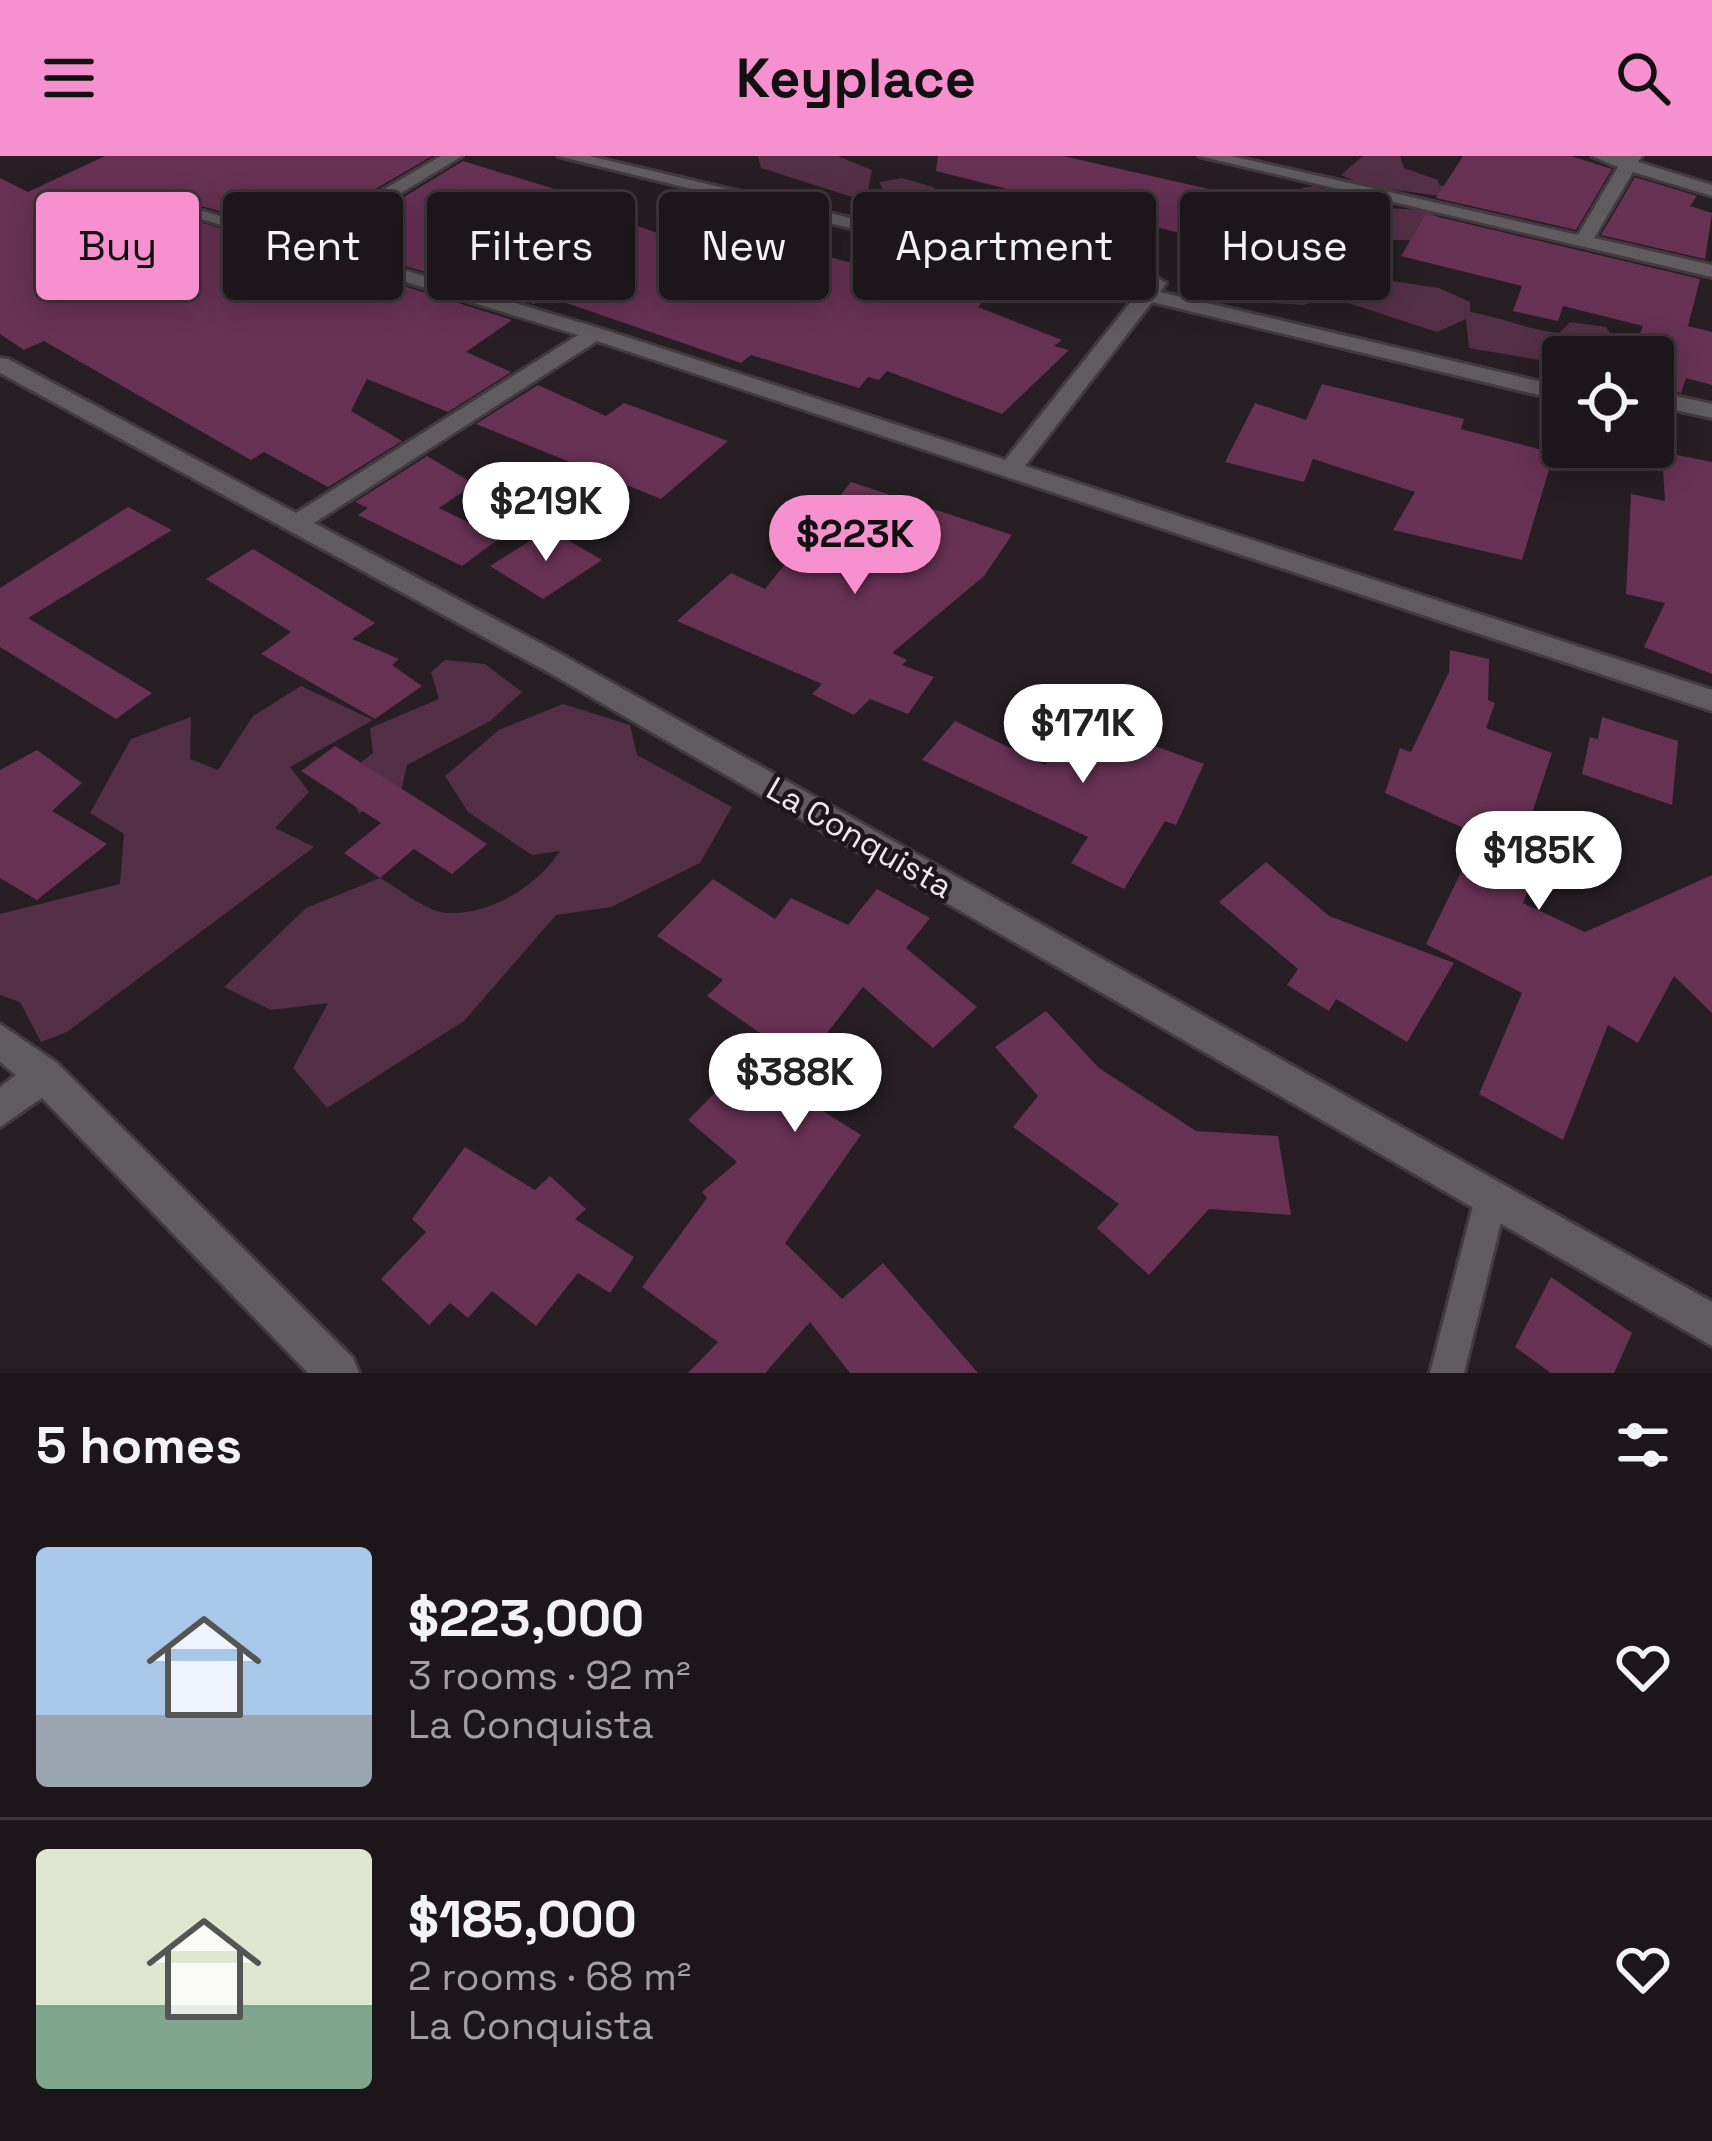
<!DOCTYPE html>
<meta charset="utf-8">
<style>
:root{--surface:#1c161a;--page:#251f23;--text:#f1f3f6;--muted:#a09fa2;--line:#3a3539;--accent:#f790cf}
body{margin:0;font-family:"Space Grotesk",sans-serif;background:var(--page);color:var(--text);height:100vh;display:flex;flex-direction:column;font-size:45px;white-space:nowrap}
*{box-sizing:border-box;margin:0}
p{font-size:39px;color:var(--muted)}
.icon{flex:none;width:66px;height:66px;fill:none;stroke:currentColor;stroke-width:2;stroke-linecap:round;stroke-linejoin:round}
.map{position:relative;height:1217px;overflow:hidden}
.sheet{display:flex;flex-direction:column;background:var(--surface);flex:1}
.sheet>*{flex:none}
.guide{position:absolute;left:36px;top:36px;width:1641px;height:108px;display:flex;gap:24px}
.tools{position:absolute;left:1542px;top:180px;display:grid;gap:24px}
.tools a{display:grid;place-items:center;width:132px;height:132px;border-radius:12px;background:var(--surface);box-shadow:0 6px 30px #0003,0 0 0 3px var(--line);font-size:60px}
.price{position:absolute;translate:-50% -102px;padding:0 27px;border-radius:42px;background:#fff;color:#222;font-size:39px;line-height:78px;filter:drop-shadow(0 3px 6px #0008)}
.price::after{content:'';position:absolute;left:50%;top:72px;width:36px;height:27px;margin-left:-18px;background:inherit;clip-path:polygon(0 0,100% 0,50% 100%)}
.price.current{background:var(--accent);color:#111}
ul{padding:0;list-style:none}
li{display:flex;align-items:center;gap:36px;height:300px;padding:0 36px}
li+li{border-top:3px solid var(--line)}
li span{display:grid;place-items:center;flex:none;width:336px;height:240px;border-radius:12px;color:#555}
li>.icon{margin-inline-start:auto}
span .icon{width:144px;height:144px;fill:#fffc;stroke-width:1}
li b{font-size:51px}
h2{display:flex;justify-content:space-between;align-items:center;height:144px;padding:0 36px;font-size:51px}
.pill{padding:0 42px;border-radius:12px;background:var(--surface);box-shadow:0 6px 30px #0003,0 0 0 3px var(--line);font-size:42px;line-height:108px}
.pill.current{background:var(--accent);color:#111}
header{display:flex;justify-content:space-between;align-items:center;height:156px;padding:0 36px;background:var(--accent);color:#111;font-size:54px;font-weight:600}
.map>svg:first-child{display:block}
.green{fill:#532f45}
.building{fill:#673153}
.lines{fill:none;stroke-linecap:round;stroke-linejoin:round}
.service-casing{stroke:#423a3f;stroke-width:6}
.minor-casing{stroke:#423a3f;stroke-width:6}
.service{fill:#605b5e;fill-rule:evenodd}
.minor{fill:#605b5e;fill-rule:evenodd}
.labels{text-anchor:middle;stroke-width:9;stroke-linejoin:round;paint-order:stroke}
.street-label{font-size:33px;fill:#ede7ea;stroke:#1c1519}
</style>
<header><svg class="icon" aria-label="menu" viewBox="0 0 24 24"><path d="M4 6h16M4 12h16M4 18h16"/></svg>Keyplace<svg class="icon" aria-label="search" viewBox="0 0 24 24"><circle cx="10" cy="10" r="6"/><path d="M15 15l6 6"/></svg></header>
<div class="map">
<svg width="1712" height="1217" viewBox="0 0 1712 1217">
<rect width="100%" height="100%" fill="#261e23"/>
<path class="green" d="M758,0h80l34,14 -4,20 16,1 -5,-9 23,-4 31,9 10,18 -41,8 -141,-45z
M1363,0h37l4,12 34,12 1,5 31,7 -3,8 -104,-15 -22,-10z
M1314,30l56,21 53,3 33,15 -27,16 -63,-2 -17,-15 -62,-18 -8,-13z
M991,33c36,2 60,21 95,27l4,12 29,10 11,13 -19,5 -122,-19 -7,-18 -19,-12 11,-16z
M1263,106l176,26 31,14v10c31,5 58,18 89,21l11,-11 36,5 15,23 14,7h-72v7l-94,-16 -3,-29 -29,13 -107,-35 -27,8 -42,-3 -52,-19 15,-19z
M445,504l40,4 37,28 -32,29 -83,44 -8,35 -40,13 -20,-34 34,-26 -3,-25 69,-29 -8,-27z
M301,530l72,34 -83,47 19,25 -34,36 39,19 -247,185 -26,10 -21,-40 -20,-7v-81l120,-30 4,-50 -34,-21 41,-74 60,-22 -1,42 28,11 35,-54z
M563,548l67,21 7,30 95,52 -32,56 -89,44 -55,8 -92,106 -137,87 -34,-40 35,-65 -57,7 -47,-23 82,-79 74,-30c18,10 47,34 67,35 44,2 90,-27 113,-62l-28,4 -64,-43 -23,-36 54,-46z"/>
<path class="building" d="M105,0h327l-134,78 -142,-41 -14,11 370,116 -46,32 45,20 -63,40 -81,-33 -16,32 51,30 -74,46 -64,-35 -13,8 -207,-119 -20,9 -24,-16v-156l28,14z
M938,0h125l203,46 -5,6 39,12 -30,36 -334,-85z
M1463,0h108l41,13 -36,61 -140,-32z
M463,5l160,49 -12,7 105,36 26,-18 245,62 -9,10 84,33 -8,6 15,4 -67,64 -115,-43 -8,9 -11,-3 -9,11 -108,-33 -10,8 -195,-67 -12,8 -206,-61z
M1635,21l62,19 -7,10 22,7 -7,46 -104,-24z
M1426,58l274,65 -12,47 24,6v53l-26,-7 -5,15 -28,-6v-42l-16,-4 6,-15 -80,-20 -5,15 -45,-10 9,-25 -121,-30z
M1322,228l142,35 -3,10 93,24 -32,107 -129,-30 22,-38 -102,-33 -9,23 -79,-20 30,-59 51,17z
M538,229l68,31 18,-13 104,38 -67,58 -185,-75z
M1653,254l21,4 -13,42 -8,-2z
M1662,296l50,10v212l-68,-27 21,-44 -39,-9 5,-100 34,7z
M427,300l47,28 -35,24 61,30 -38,28 -104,-51 10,-7 -13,-6z
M851,326l161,53 -28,41 -92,77 15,7 -5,5 32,12 -26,37 -38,-15 -16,16 -42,-21 10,-10 -145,-63 54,-48 34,16z
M128,351l44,23 -144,88 124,75 -36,26 -116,-72v-59z
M549,373l53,31 -59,39 -53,-33z
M253,393l122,74 -23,16 47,20 -7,6 30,21 -47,33 -114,-65 30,-22 -85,-53z
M1450,494l39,9 -1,41 7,3 -9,25 66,25 -37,111 20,9 -12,30 62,29 127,-57v138l-38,-37 -36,67 -30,-18 -45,115 -84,-46 43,-101 -96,-49 53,-109 -94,-42 15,-45 11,4 38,-80z
M1086,547l38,13 -7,16 87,32 -28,61 -11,-4 -41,68 -53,-26 17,-26 -166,-77 33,-39 90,44z
M1602,561l76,24 -6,64 -90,-31 8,-37 8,2z
M335,590l114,73 38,25 -35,30 -38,-25 -34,29 -36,-25 37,-30 -80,-52z
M37,594l45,33 -30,28 55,33 -70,56 -37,-22v-108z
M1266,706l63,54 125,47 -47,79 -71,-43 -7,12 -42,-26 11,-16 -79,-67z
M713,723l62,40 16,-21 57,27 29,-36 53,29 -24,30 71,59 -44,41 -70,-61 -78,100 76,48 -76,108 57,56 41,-36 95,110h-128l-40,-51 -45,51h-77l30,-31 -76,-55 65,-89 -5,-6 35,-30 -49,-42 75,-76 -8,-6 5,-5 -53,-37 16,-16 -66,-44z
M1046,855l53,57 97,63 82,5 13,79 -82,-6 -60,66 -52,-47 22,-24 -106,-77 25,-31 -43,-49z
M465,991l70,43 15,-14 36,33 -11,10 59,38 -24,36 -32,-20 -42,53 -44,-35 -24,27 -18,-15 -21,22 -48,-46 45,-47 -14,-13z
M1551,1121l81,56 -18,40h-63l-36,-26z"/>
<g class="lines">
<defs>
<path id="service" d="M1491,1027l11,4 5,11 -43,175h-34l45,-175 5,-11z"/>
<path id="minor" d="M441,0h21l-145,88 285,85 403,131 129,-162 -576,-142h31l553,131 14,-10 10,6 -6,9 403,95v14l-411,-99 -127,164 687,224v21l-1115,-370 -283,182 254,135 1144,644v44l-1164,-674 -548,-299v-15l8,1 288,154 282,-178 -432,-133 9,-5 144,42z
M1199,0h32l347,79 40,-68 -26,-11h50l-4,6 74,23v11l-79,-24 -39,66 118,27v12z
M1653,235l59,13v14l-59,-13z
M0,868l57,39 296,295 6,15h-51l-266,-275 -42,29v-40l16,-12 -16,-13z"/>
</defs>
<use href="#service" class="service-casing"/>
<use href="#minor" class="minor-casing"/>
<use href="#service" class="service"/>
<use href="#minor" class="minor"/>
</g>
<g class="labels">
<g class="street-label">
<text transform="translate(860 681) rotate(30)" y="12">La Conquista</text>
</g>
</g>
</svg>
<div class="tools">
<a><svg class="icon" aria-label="locate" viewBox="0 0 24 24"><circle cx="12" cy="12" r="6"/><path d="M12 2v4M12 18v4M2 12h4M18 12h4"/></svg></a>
</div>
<b class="price" style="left:546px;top:408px">$219K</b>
<b class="price current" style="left:855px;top:441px">$223K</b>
<b class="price" style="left:1083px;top:630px">$171K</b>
<b class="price" style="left:1539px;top:757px">$185K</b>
<b class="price" style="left:795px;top:979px">$388K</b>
<div class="guide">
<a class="pill current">Buy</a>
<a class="pill">Rent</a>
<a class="pill">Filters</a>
<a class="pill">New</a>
<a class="pill">Apartment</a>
<a class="pill">House</a>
</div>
</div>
<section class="sheet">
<h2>5 homes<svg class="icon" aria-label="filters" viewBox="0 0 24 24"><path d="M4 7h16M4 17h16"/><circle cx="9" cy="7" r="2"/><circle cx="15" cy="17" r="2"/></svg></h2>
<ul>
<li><span style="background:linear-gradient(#a9c7e8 70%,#9aa5b1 0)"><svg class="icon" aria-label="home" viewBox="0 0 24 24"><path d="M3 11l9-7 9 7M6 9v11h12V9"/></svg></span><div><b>$223,000</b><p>3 rooms · 92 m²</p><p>La Conquista</p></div><svg class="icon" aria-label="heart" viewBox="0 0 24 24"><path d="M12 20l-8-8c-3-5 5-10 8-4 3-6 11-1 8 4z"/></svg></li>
<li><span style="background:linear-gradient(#dfe7d0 65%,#7fa58c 0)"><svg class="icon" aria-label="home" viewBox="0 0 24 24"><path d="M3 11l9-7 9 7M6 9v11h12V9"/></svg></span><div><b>$185,000</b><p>2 rooms · 68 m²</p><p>La Conquista</p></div><svg class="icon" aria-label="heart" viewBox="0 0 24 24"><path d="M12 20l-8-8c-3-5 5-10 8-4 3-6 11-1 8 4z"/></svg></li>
</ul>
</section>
